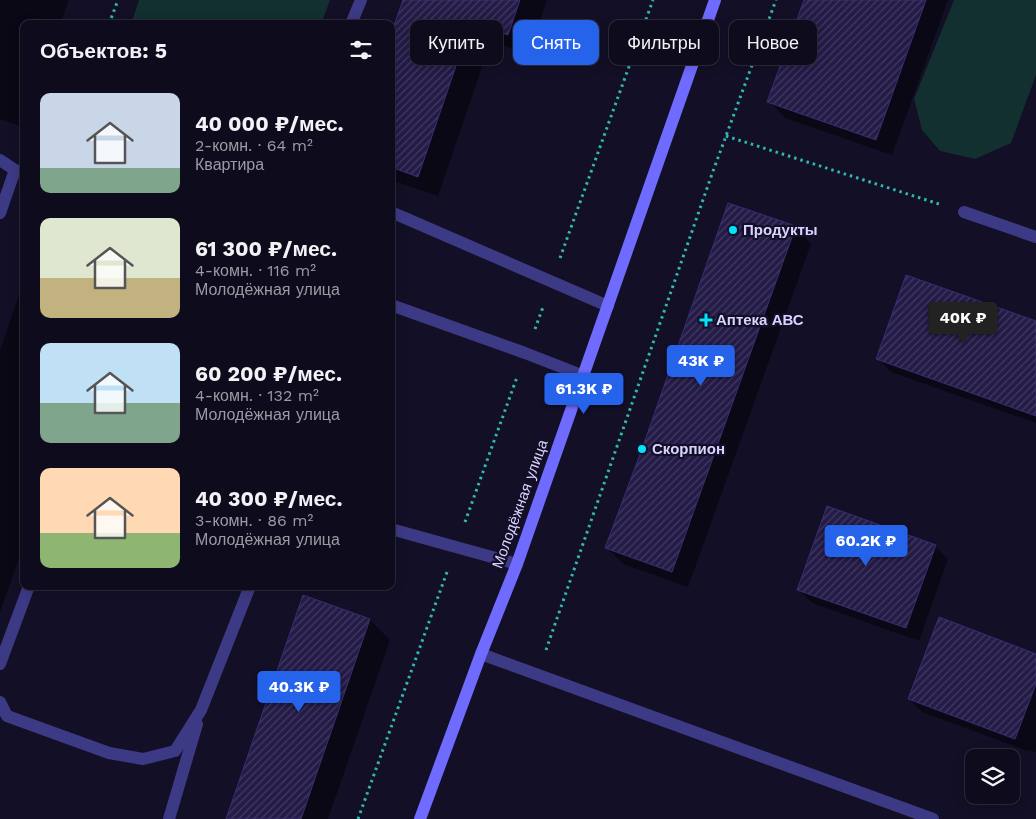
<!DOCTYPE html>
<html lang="ru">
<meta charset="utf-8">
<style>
:root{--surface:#0e0b1c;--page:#1c1929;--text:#f1f3f6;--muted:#9b9ba3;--line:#2e2b3b;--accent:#2563eb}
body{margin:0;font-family:"Work Sans",sans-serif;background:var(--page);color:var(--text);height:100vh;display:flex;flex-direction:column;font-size:19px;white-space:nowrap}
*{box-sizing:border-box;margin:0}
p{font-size:16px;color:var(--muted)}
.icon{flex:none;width:28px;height:28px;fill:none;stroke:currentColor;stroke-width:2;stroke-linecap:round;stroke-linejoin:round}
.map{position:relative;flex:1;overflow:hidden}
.side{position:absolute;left:20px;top:20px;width:375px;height:570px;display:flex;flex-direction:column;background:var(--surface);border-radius:10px;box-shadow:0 2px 12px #0003,0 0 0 1px var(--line)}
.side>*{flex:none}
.hud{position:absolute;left:410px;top:20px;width:475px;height:45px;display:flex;gap:10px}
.fabs{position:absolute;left:965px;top:749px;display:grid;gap:10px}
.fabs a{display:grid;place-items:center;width:55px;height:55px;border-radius:10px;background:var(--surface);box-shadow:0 2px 12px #0003,0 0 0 1px var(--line);font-size:25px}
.price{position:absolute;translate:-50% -42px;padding:0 11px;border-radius:5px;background:var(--accent);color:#fff;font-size:16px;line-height:32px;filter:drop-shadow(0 1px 2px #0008)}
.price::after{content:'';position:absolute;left:50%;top:30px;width:15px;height:11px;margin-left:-8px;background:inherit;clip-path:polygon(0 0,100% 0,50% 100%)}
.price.current{background:#222;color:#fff}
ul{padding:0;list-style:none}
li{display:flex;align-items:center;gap:15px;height:125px;padding:0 20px}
li span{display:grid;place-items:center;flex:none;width:140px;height:100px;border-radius:10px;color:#555}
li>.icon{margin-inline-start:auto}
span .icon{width:60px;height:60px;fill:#fffc;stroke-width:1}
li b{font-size:21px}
h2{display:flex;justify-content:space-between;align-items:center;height:60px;padding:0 20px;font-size:21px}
.tag{padding:0 18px;border-radius:10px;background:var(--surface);box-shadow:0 2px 12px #0003,0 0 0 1px var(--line);font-size:18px;line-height:45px}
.tag.current{background:var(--accent);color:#fff}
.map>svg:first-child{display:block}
.pitch{fill:#12302f}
.shadow{fill:#0007}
.building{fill:url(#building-hatch);stroke:#3b2d73}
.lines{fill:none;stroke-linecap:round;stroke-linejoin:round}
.path{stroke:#2fb8b0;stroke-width:3;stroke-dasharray:2.5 4;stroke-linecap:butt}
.lane{stroke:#3d3a85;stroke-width:12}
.secondary{stroke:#6f6bff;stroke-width:12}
.poi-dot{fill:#00e5ff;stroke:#130f26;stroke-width:2}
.labels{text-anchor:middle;stroke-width:4.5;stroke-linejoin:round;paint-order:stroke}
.poi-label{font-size:15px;font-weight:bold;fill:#d9d4ff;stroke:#130f26;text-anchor:start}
.street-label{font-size:15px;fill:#d9d4ff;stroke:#130f26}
</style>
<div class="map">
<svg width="1036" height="819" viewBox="0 0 1036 819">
<defs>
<pattern id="building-hatch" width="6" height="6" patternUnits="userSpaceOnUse" patternTransform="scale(1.25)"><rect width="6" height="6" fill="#241b47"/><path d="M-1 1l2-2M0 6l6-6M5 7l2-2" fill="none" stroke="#433b63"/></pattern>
</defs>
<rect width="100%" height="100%" fill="#130f26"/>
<path class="pitch" d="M139,0h191l-9,24h-190z
M954,0h82v75l-25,68 -36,16 -35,-8 -18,-21 -8,-31z"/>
<path class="shadow" d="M0,0h69l-9,24h-36l-1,103 -23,-8z
M404,0h143l-19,54 -37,-13 -53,155 -47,-16v-142z
M805,0h143l-56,155 -107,-37 -16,-17z
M795,227l16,17 -123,343 -65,-23 -17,-17z
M24,281v263l-24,68v-262z
M1036,323v100l-145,-51 -13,-13z
M935,546l13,13 -29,82 -107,-38 -13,-13z
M370,620l20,20 -62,179h-101z
M1036,655v97l-7,-2 -1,1 -106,-39 -13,-13z"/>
<path class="building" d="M403,0h117l-12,35 -37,-13 -53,155 -27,-10v-133z
M804,0h122l-50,140 -109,-38z
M728,203l68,23 -124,346 -67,-24 37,-99z
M906,275l130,46v95l-160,-57z
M827,506l109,39 -30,83 -109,-38z
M303,595l67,24 -69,200h-75z
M939,617l97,37v30l-21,55 -107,-40z"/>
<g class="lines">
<path class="path" d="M109,24l9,-24
M726,136l213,68
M560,258l93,-258
M535,329l8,-22
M465,522l52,-145
M546,650l166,-476 64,-174
M358,819l89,-247"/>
<path class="lane" d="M351,24l10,-24
M0,160l15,10 9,3
M391,212l217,94
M964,212l72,25
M0,213l15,-43
M391,305l134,48 59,23
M391,529l126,35
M481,654l452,165
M0,664l29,-78
M0,702l7,14 102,37 34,6 32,-8 26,-41 49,-124
M169,819l28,-95"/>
<path class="secondary" d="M420,819l61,-165 36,-90 198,-564"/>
</g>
<g class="poi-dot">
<circle cx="733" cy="230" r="5"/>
<path d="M703.5 312.5h5v5h5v5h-5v5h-5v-5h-5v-5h5z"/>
<circle cx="642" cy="449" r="5"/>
</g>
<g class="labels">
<g class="poi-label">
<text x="743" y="235">Продукты</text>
<text x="716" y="325">Аптека АВС</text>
<text x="652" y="454">Скорпион</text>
</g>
<g class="street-label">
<text transform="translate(520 504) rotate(-70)" y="5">Молодёжная улица</text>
</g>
</g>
</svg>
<div class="fabs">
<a><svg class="icon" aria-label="layers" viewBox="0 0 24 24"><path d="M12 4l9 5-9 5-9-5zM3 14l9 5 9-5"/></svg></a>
</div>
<b class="price current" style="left:963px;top:344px">40K ₽</b>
<b class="price" style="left:701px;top:387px">43K ₽</b>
<b class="price" style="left:584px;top:415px">61.3K ₽</b>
<b class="price" style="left:866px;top:567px">60.2K ₽</b>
<b class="price" style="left:299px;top:713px">40.3K ₽</b>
<div class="hud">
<a class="tag">Купить</a>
<a class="tag current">Снять</a>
<a class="tag">Фильтры</a>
<a class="tag">Новое</a>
</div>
<section class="side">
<h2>Объектов: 5<svg class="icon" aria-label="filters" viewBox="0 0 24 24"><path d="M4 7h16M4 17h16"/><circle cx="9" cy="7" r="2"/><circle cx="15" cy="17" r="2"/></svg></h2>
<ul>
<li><span style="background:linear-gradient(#c9d6e8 75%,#7fa58c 0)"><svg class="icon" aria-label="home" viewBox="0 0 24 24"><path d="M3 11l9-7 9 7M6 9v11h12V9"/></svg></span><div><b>40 000 ₽/мес.</b><p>2-комн. · 64 m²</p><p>Квартира</p></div></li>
<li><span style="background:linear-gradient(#dfe7d0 60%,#c2b280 0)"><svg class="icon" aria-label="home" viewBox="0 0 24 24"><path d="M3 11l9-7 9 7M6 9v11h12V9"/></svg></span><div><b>61 300 ₽/мес.</b><p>4-комн. · 116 m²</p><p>Молодёжная улица</p></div></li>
<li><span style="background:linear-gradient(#bfe0f5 60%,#7fa58c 0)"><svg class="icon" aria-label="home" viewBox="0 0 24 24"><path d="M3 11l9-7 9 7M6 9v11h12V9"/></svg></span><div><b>60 200 ₽/мес.</b><p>4-комн. · 132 m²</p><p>Молодёжная улица</p></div></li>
<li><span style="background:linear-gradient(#ffd9b3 65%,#8fb573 0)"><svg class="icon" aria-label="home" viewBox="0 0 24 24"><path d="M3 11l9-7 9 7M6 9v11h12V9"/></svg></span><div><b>40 300 ₽/мес.</b><p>3-комн. · 86 m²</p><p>Молодёжная улица</p></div></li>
</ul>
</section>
</div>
